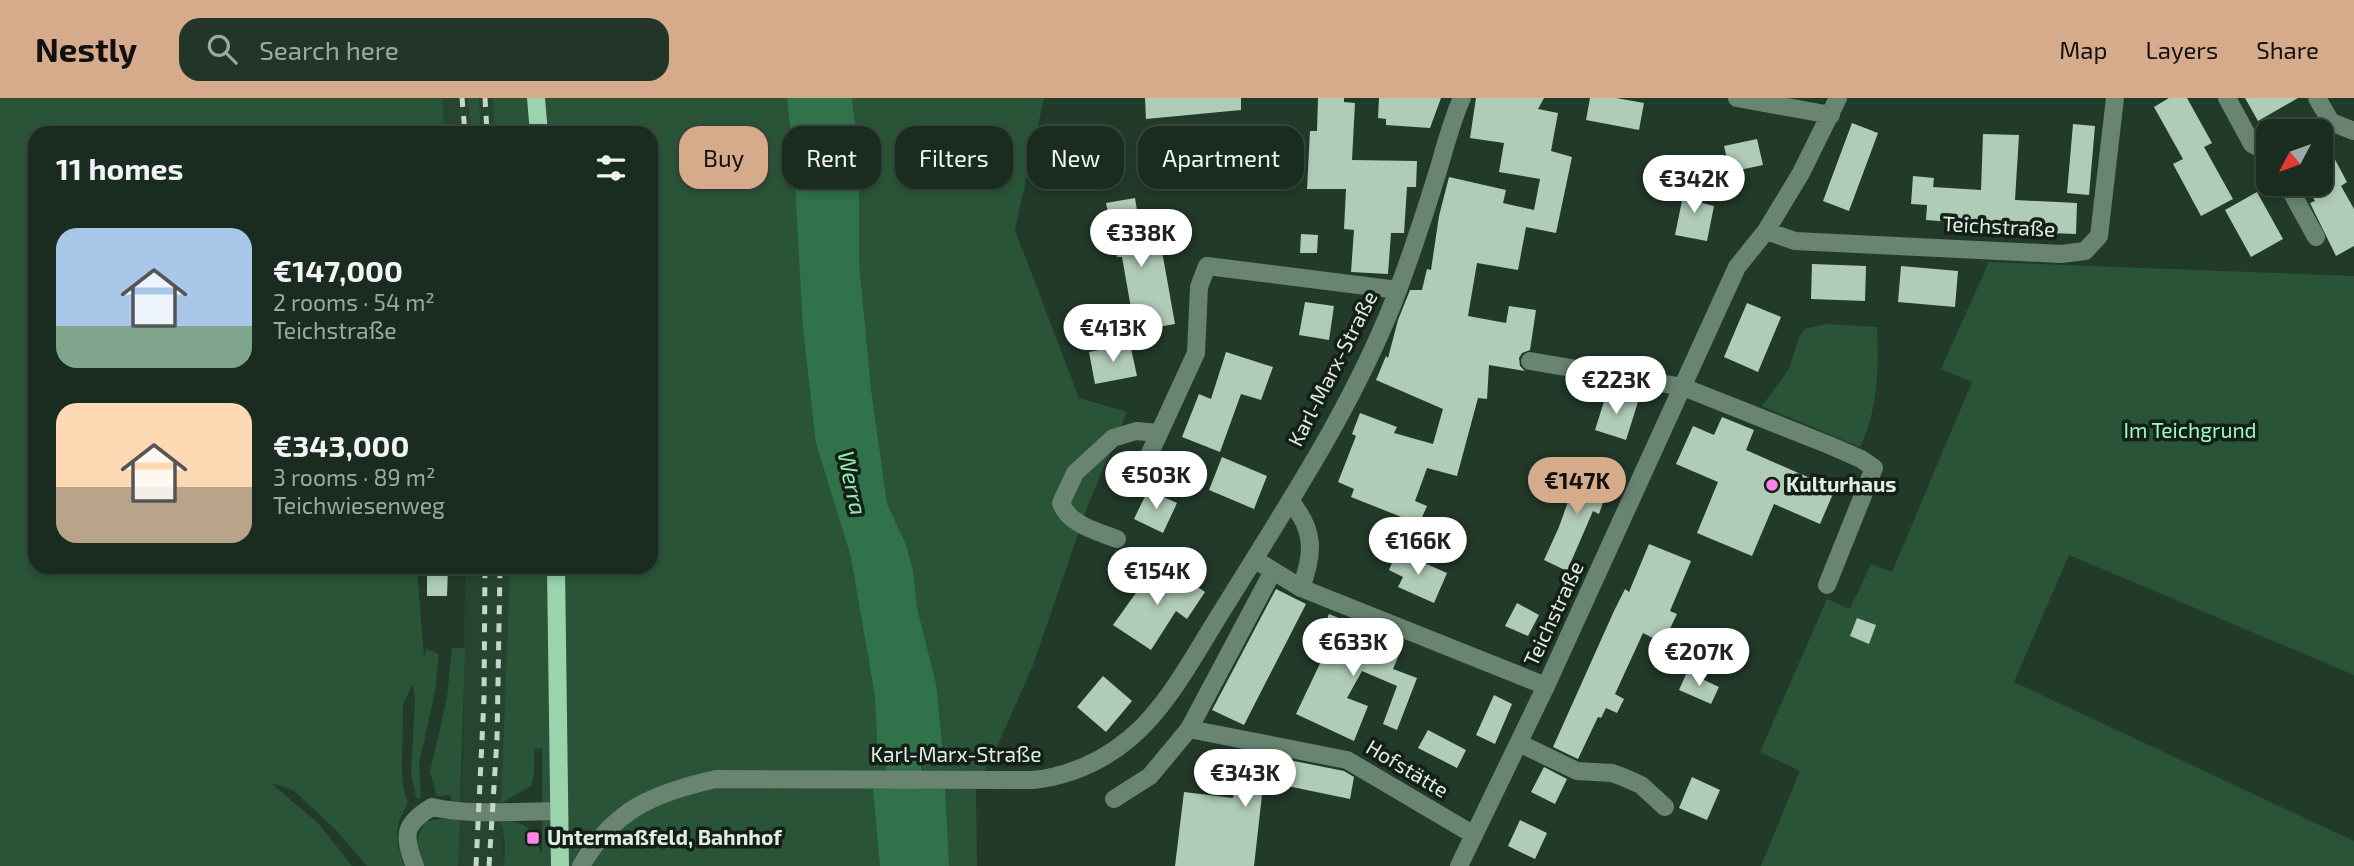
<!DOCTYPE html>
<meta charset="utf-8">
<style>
:root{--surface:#1a2c20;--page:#233429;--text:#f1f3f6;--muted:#9fa7a5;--line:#38483e;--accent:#d6ab8b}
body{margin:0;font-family:"Exo 2",sans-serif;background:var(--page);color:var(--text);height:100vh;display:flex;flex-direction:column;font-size:26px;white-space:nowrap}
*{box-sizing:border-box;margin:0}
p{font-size:23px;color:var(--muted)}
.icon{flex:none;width:38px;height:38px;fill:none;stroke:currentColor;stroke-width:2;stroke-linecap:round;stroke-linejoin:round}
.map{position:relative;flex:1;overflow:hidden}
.details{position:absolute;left:28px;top:28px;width:630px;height:448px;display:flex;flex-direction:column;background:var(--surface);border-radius:21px;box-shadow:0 4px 10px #0003,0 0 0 2px var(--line)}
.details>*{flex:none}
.banner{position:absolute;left:679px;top:28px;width:665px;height:63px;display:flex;gap:14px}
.needle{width:46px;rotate:229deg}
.controls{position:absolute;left:2256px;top:21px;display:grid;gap:14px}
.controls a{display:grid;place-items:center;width:77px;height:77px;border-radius:14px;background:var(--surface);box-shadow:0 4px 10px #0003,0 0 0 2px var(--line);font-size:35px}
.price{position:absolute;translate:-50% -60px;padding:0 16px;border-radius:24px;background:#fff;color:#222;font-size:23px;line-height:46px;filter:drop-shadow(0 2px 4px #0008)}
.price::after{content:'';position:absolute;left:50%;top:42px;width:21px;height:16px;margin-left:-10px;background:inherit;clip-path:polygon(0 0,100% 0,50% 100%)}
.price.active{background:var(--accent);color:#111}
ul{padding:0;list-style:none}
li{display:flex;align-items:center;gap:21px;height:175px;padding:0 28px}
li span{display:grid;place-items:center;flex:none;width:196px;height:140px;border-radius:21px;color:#555}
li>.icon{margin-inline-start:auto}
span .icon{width:84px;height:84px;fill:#fffc;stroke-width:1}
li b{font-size:30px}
h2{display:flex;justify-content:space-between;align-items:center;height:84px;padding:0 28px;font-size:30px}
.chip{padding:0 24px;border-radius:21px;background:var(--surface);box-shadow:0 4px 10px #0003,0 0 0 2px var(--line);font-size:24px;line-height:63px}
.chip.active{background:var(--accent);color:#111}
header{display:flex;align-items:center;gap:42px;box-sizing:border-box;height:98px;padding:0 35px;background:var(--accent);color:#111}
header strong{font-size:33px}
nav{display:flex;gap:38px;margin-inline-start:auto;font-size:24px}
.search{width:490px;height:63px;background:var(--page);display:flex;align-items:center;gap:18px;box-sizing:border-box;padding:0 24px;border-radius:21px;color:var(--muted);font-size:26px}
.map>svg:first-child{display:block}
.built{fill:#264530}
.green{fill:#2a5438}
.water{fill:#307249}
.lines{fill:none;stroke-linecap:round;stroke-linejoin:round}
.river{stroke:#307249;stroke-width:35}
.building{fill:#afccb7}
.minor{stroke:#698471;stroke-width:18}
.major{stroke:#9bd3ac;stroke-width:18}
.rail{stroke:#c6d5ca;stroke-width:5;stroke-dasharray:9 9;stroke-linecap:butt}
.poi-dot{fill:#fa87e7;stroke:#141f17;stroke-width:2.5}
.labels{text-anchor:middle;stroke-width:7;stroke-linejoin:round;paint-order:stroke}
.street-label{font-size:21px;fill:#dfede2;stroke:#141f17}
.park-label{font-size:21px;fill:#9efabc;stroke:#141f17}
.poi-label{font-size:21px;font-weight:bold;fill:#dfede2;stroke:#141f17;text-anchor:start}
.water-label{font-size:23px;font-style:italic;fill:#91edaf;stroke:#141f17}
</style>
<header>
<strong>Nestly</strong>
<div class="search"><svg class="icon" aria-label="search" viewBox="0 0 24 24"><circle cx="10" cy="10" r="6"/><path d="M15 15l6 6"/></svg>Search here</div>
<nav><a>Map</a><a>Layers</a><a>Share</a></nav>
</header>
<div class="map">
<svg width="2354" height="768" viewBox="0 0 2354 768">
<rect width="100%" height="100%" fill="#223a2a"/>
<path class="built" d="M442,0h26l2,35h-25z
M479,0h14l2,35h-14z
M465,469h45l-9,236 3,63h-46l5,-109z"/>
<path class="green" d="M0,0h442l3,35h-410v434h382l7,91 2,-9 13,5 -4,37 -16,73 2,34h-5l-5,-26 4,-71 -2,-17 -10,20 -1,65 1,18 5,16c-14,24 -14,38 -3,63h-38l-31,-36 -43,-40 -22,-7 49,42 32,41h-352z
M468,0h11l2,35h-11z
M493,0h551l-29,132 64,168 48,14 -39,93 -56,163 -38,85 -18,33 1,80h-473l1,-21 -4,-25c36,6 26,7 41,34v-106l-8,1v25l-3,12 -30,17 9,-236h141v-434h-156z
M1989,164l365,14v399l-285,-120 -55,127 340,159v25h-593l39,-95 -40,-19 67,-153 23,10 21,-45 21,8 80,-190 -31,-13z
M1826,226l51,3c2,41 1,83 -17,120l-98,-41 27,-37 10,-32 6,-8z
M452,550h13l-5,155 -8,1 -2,-9 -13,1 -7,-24 17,-74z
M439,721h21l-2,47h-36c-7,-17 -7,-27 3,-44z"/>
<path class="water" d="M787,0h65l7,66v99l12,127 16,114 19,41 7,26 4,37 19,76 7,70 -65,2 -3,-60 -24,-139 -35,-114 -13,-115 -9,-164z
M873,691h72l4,77h-69z"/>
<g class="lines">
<path class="river" d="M901,612l7,156"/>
</g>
<path class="building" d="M1145,0h96v12l-95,9z
M1318,0h26v4l11,1 -3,57 65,1 -1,26h-9l-3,46h-13l-3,41 -37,-2 3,-42 -10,-1 2,-40h-39l3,-58h7z
M1379,0h62l-11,30 -44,-3v-6l-8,-1z
M1476,0h68l-6,11 20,4 -7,38 21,6 -16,76 -30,-6 -8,43 -41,-7 -9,53 38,7 3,-17 27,4 -6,40 -8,3 -3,5 1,8 5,5 -36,-6 -2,34 -9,-1 -21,78 -30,-8 -12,33 12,5 -8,18 -68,-27 3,-8 -16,-7 18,-46 -4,-2 8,-21 37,14 -3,6 39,11 10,-35 -67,-29 10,-24 2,2 10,-38 12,-30h12l5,-21 4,1 8,-54 10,-39 57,13 -3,13 31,7 6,-31 -41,-7 5,-29 -34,-5z
M1590,0h26l28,5 -5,27 -53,-10z
M2169,0h18l25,45 -8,4 29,52 -32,17 -28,-52 10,-5 -29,-52z
M2245,0h53l-40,23z
M1852,25l26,10 -29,78 -26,-10z
M2073,26l22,2 -6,69 -22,-2z
M1983,36l36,1 -4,65 62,3 -1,31 -97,-4v-6l-53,-4 1,-15 -16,-1 2,-28 21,2 -1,9 48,3z
M1757,41l6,26 -33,7 -6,-26z
M2324,41l23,43 -6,4 13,23v37l-18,10 -26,-53 5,-2 -10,-17h15v-43z
M1685,88l20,4 -3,13 12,3 -7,35 -32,-6z
M2257,94l26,47 -32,18 -26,-47z
M1135,100l9,56 18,-3 13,73 -40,7 -13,-74h-5l-11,-54z
M1301,136l17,1 -1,18h-17z
M1812,166l54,2 -1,35 -54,-2z
M1901,168l57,5 -3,36 -57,-5z
M1305,204l29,4 -5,34 -30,-5z
M1747,205l34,14 -23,55 -34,-15z
M1130,246l7,32 -42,8 -6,-32z
M1226,254l47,15 -12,33 -20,-6 -21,58 -38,-15 17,-43 12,5z
M1607,294l31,10 -12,38 -31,-10z
M1722,319l32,13 -8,20 89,39 -15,35 -46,-20 -22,52 -55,-23 21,-51 -42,-18 17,-38 21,9z
M1222,359l45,19 -13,33 -45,-19z
M1581,367l19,7 -3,9 12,5 -10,28 -6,-3 -26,60 -23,-11 15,-33z
M1148,392l29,13 -14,30 -29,-14z
M1649,446l42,17 -21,50 7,3 -14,29 -20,-10 -28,61 9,5 -7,14 -11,-5 -5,10 -3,-1 -20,42 -25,-12 61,-136 11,-22 4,3z
M1397,453l50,22 -13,30 -36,-16 5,-10 -14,-7z
M427,469h21l-1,29h-20z
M1153,471l19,14 7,-9 26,18 -18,27 -11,-8 -25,39 -38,-25z
M1276,491l30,15 -62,121 -32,-15z
M1517,505l22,12 -11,21 -23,-10z
M1329,516l74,31 -10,24 24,9 -20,52 -14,-6 14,-38 -35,-15 -15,27 21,8 -14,35 -58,-27 28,-59 -10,-4z
M1857,520l19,7 -7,19 -19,-8z
M1687,574l32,15 -8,17 -32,-14z
M1103,578l29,25 -26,31 -29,-25z
M1494,597l18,9 -17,40 -19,-9z
M1428,632l38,20 -9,18 -39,-20z
M1239,652l105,21 10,6 -4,22 -77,-16 -1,4 -9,-1 -9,80h-79l9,-74 49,6z
M1544,669l23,12 -12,25 -24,-12z
M1692,679l28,13 -13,30 -28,-12z
M1520,722l27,13 -12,26 -27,-13z"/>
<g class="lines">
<path class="minor" d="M1737,0l94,17
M2227,0l25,46 16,9
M2317,0l14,24
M2315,33l16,-9 23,9
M2287,86l29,53
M1766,133l29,10 266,13 24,-3 14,-15 16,-138
M1530,263l153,26 146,58 32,14 13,9 -47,117
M1144,368l52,-113 3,-66 8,-21 191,24
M1290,403c25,29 24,52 11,87
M1117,441c-20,-8 -48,-14 -56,-36l14,-30 38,-35 23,-7 23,2
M1254,461l47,29 245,98
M1189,631l158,31 127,75
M1519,645l58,28 35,2 11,4 18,8 24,22
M1114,701l36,-23 39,-47 84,-158
M415,768c-12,-30 -12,-42 17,-59 41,9 86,4 127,4
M581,768c33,-57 73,-73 135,-87l317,1c37,-4 67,-17 96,-41 40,-33 68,-89 96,-133 63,-102 131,-204 173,-316 14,-38 27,-77 39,-116 8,-26 14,-52 25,-76
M1459,768l87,-180 191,-419 29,-36 35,-58 37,-75"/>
<path class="major" d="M536,0l3,35
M556,469l4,299"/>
<path class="rail" d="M462,0l3,35
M485,0l2,35
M476,768l8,-168 1,-131
M489,768l8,-127 3,-172"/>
</g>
<g class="poi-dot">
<circle cx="1772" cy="387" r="7"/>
<rect x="526" y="733" width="14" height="14" rx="3.5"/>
</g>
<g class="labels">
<g class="street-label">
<text transform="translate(1999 129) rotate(3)" y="7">Teichstraße</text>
<text transform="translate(1333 271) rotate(-63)" y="7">Karl-Marx-Straße</text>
<text transform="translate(1554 516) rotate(-65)" y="7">Teichstraße</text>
<text x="956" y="664">Karl-Marx-Straße</text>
<text transform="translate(1407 671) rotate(31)" y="7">Hofstätte</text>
</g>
<g class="park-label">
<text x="2190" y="340">Im Teichgrund</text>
</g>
<g class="poi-label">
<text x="1786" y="394">Kulturhaus</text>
<text x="547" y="747">Untermaßfeld, Bahnhof</text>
</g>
<g class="water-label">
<text transform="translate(852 385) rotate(78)" y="8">Werra</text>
</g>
</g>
</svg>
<div class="controls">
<a><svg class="needle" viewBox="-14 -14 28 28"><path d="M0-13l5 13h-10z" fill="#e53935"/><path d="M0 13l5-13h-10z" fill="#9fa7a5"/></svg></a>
</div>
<b class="price" style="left:1694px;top:117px">€342K</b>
<b class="price" style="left:1141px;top:171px">€338K</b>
<b class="price" style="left:1113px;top:266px">€413K</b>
<b class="price" style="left:1616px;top:318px">€223K</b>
<b class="price" style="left:1156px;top:413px">€503K</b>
<b class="price active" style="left:1577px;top:419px">€147K</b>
<b class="price" style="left:1418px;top:479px">€166K</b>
<b class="price" style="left:1157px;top:509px">€154K</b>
<b class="price" style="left:1353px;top:580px">€633K</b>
<b class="price" style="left:1699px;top:590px">€207K</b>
<b class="price" style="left:1245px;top:711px">€343K</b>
<div class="banner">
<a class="chip active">Buy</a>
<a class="chip">Rent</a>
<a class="chip">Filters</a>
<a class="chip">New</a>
<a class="chip">Apartment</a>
</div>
<section class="details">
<h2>11 homes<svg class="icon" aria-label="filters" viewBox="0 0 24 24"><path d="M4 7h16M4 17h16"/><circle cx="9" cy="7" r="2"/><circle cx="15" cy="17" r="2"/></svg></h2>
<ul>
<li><span style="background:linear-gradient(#a9c7e8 70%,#7fa58c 0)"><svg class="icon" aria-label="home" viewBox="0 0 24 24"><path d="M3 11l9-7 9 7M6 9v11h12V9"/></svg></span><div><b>€147,000</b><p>2 rooms · 54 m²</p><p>Teichstraße</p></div></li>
<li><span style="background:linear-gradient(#ffd9b3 60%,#b9a48a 0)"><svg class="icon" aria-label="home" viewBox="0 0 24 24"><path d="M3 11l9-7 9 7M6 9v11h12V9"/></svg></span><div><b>€343,000</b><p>3 rooms · 89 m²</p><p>Teichwiesenweg</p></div></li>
</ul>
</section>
</div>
